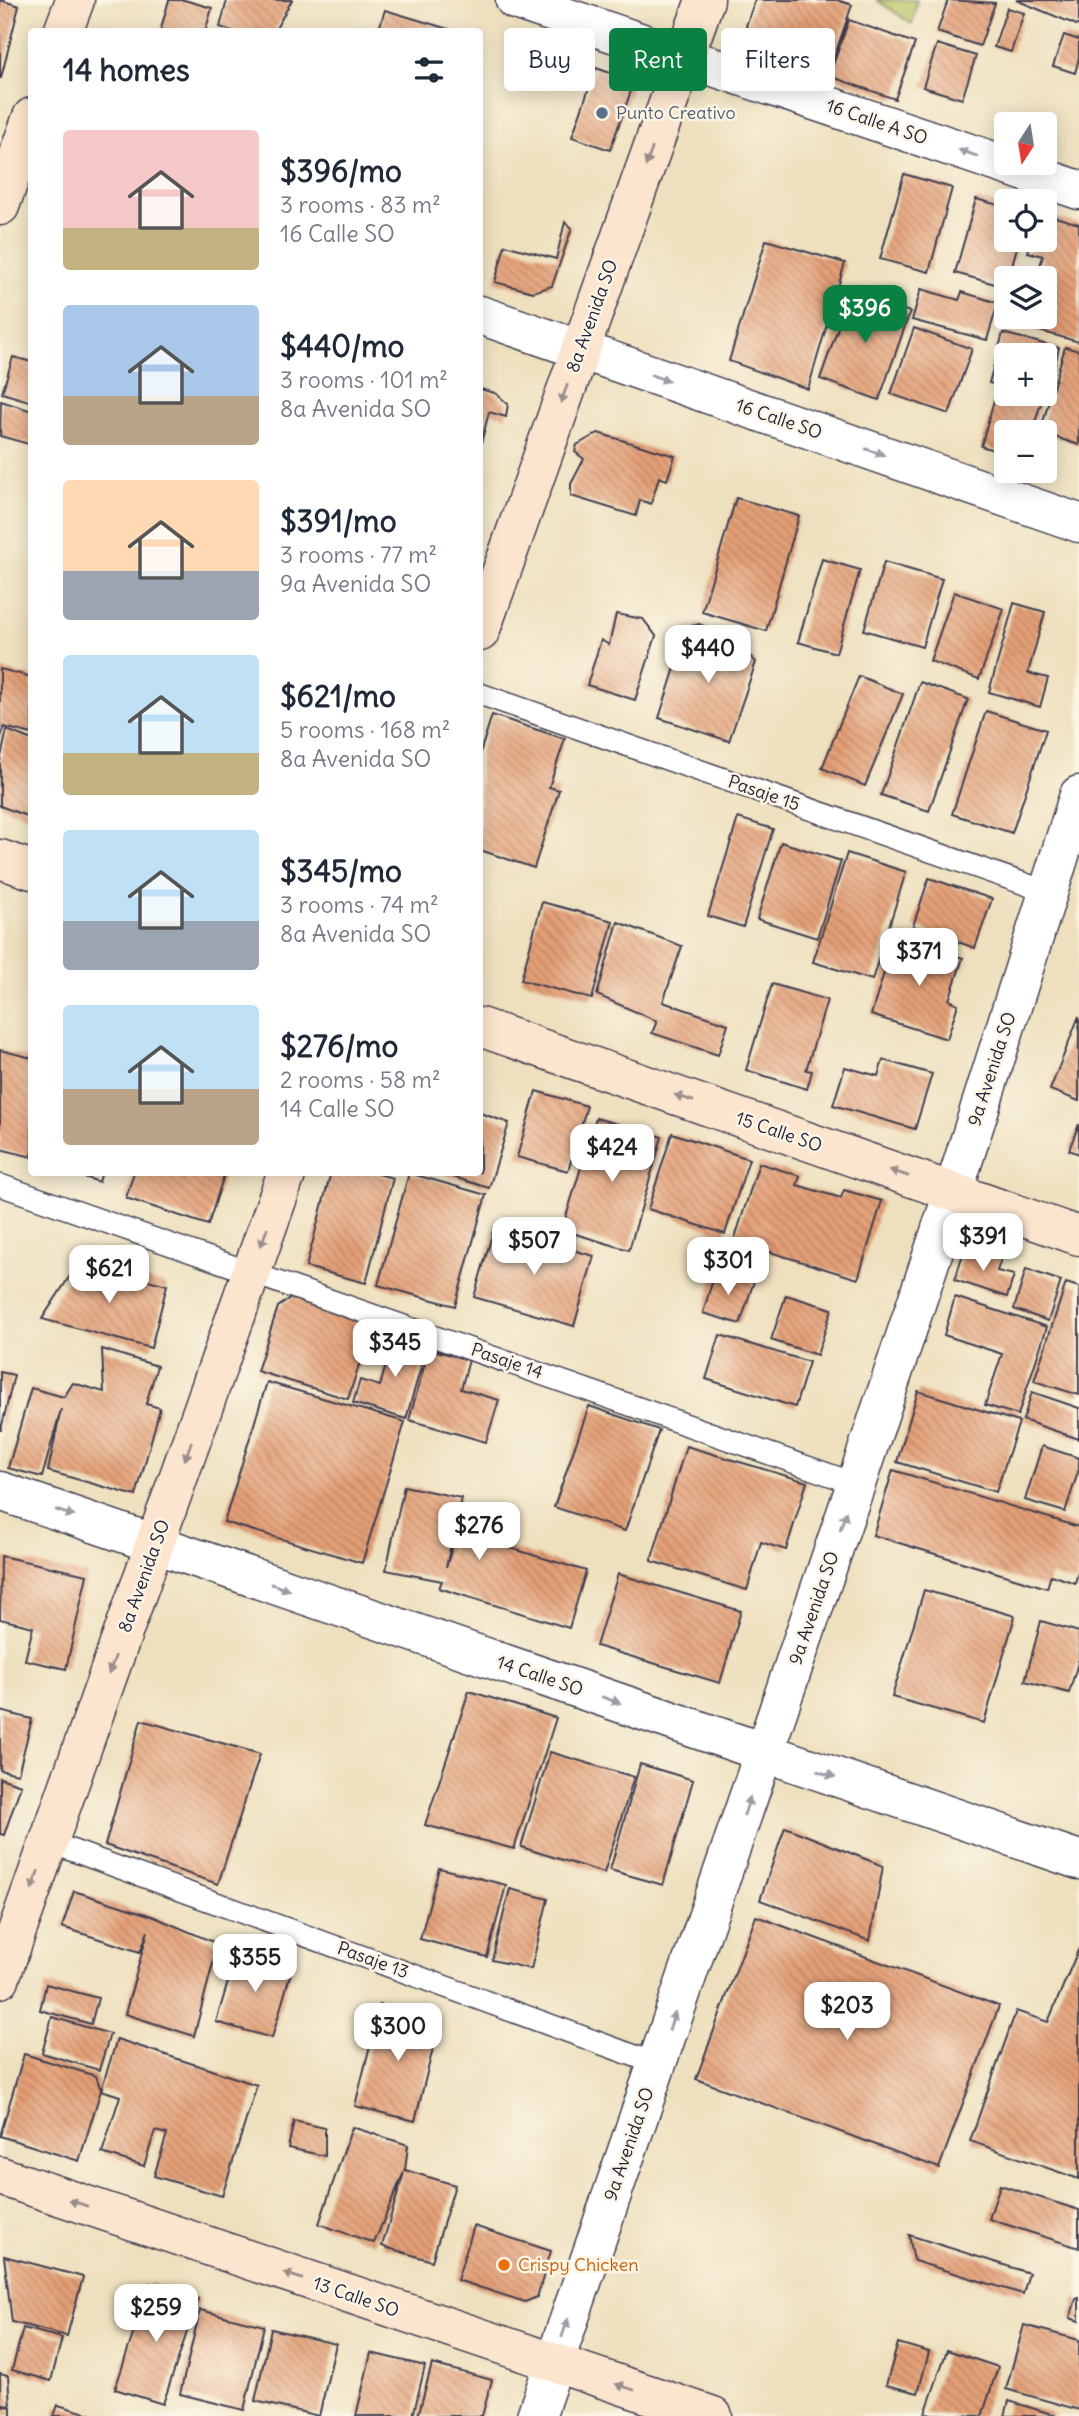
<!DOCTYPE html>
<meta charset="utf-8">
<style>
:root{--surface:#fff;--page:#f6f6f7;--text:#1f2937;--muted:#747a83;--accent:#0b8043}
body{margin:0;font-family:Delius,sans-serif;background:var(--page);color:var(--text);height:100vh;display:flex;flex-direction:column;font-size:26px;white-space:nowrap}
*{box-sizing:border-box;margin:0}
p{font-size:23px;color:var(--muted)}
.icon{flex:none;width:38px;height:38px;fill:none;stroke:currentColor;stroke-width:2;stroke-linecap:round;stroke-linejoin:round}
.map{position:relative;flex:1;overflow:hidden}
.sheet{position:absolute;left:28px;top:28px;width:455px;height:1148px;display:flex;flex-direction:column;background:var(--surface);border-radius:7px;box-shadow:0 4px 18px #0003}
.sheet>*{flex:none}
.top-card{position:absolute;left:504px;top:28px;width:469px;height:63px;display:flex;gap:14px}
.needle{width:46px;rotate:192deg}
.tools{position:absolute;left:994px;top:112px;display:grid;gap:14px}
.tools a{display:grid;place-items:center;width:63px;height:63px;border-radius:7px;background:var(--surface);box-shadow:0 4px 18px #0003;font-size:35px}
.price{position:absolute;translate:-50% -60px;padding:0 16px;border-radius:14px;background:#fff;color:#222;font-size:23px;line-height:46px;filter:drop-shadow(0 2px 4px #0008)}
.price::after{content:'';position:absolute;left:50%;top:42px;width:21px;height:16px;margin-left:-10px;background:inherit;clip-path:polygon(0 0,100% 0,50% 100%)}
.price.current{background:var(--accent);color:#fff}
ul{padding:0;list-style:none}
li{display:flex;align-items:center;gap:21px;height:175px;padding:0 35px}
li span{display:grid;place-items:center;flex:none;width:196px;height:140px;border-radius:7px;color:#555}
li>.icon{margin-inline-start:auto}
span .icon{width:84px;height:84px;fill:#fffc;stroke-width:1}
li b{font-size:30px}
h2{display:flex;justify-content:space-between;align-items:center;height:84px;padding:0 35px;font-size:30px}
.pill{padding:0 24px;border-radius:7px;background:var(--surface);box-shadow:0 4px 18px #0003;font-size:24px;line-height:63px}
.pill.current{background:var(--accent);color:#fff}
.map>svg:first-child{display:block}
.park{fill:#b6c264;stroke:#6c7250;stroke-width:2}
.building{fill:url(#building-back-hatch)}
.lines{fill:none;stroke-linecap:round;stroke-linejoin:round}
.lane-casing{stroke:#413e4f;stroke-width:24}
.street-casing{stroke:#413e4f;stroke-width:41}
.secondary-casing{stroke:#413e4f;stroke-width:41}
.lane{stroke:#fff;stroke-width:21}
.street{stroke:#fff;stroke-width:38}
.secondary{stroke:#fce5cf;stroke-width:38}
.oneway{fill:#9c9ca7}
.oneway2{fill:#9a8d8c}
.service-dot{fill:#5c6f8a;stroke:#fcf5e5;stroke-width:2.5}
.food-dot{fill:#e8710a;stroke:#fcf5e5;stroke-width:2.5}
.labels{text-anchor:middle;stroke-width:5;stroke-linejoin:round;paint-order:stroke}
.service-label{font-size:18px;fill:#4e5e75;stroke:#fcf5e5;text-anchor:start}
.street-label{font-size:18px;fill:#22223b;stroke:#fcf5e5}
.food-label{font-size:18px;fill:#c56008;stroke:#fcf5e5;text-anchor:start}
</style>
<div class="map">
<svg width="1079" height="2416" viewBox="0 0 1079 2416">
<defs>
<pattern id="building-back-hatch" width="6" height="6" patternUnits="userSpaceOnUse" patternTransform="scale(1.75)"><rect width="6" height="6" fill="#e49f76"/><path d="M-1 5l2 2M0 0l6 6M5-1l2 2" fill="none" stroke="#b88162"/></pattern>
</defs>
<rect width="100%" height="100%" fill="#fcf5e5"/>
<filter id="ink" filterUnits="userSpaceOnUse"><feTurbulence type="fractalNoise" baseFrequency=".0143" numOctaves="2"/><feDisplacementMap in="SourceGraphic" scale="14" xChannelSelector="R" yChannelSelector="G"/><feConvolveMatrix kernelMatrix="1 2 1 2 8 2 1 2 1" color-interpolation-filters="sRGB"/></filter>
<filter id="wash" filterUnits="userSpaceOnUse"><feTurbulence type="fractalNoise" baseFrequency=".00686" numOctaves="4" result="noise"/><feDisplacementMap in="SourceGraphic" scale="28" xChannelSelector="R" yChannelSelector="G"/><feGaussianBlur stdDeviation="1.57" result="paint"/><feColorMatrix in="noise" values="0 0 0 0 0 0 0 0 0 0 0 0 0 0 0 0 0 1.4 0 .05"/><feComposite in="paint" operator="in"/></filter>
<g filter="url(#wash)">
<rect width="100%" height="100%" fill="#eee0be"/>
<path class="park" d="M877,0h40l-5,24z"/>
<g id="blocks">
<path class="building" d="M0,0l19,6 -18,72h-1z
M169,0h15l28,8 -7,24h-45z
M227,0h65l-18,32h-39l-15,-5z
M755,0h82l15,5 -23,67 -68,-22 -15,-24z
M948,0l47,3 -15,43 -43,-14z
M1016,0h63v26z
M1007,8l17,5 -13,39 -17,-5z
M385,10l70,21v1h-77z
M849,20l66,23 -20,56 -66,-23z
M1064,35l15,5v18l-4,15 -22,-7z
M937,44l39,12 -14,43 -39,-12z
M596,68l32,11 4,9 -22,62 -38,-13z
M904,174l48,14 -23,84 -49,-13z
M976,199l30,8v33h13l-13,47 -51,-14z
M1045,214l34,10v118l-57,-16 3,-9h20v-39h-9l7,-22 -15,-4 4,-12h13z
M565,222l7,6 -20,58 -19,6 -38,-10 10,-37 51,14z
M766,240l79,23 -37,126 -79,-28z
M921,289l38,11 3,-8 36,11 -11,37 -75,-20z
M851,291l59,21 -31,88 -59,-21z
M914,328l58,21 -23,65 -58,-20z
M1003,333l56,15 -13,52 -10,-5 9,-1v-39h-39v32l-17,-4z
M1065,347l14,4v94l-39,-13z
M13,357l19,5v40l-30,-9z
M480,389l15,4 13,11 -2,13 -17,-5 -9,35z
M997,390l44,13 -9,29h-26v22l-25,-8z
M1,401l31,10v34l-32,-9z
M598,433l77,23 -8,24 -8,-3 -8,27 -11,-4 -4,16 -65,-20v-12l13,-25 -9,-7 2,-7z
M736,498l63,18 -33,115 -64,-19z
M822,559l38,11 -24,83 -38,-11z
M884,562l58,17 -20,68 -58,-17z
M954,592l50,17 -25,70 -49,-18z
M1014,603l31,9 -17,61 20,5 -8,29 -51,-15z
M616,614l27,5 13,17 -21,64 -48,-15 14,-45 8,5z
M699,624l9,4 11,22 3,-6 22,7 12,11 -27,79 -70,-23 29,-91z
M0,669l32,8v57l-28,-7 -4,13z
M859,676l44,18 -38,92 -43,-18z
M920,682l48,17 -39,112 -48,-16z
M986,711l60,19 -34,103 -60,-19z
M492,715l73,24 -16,48 10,3 -25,78 -54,-18v-97z
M7,730l25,10v78l-32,-12v-45z
M738,818l35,11 -30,98 -35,-11z
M781,842l60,19 -24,77 -60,-19z
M847,853l59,19 -34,108 -59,-18z
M929,878l63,21 -17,49 -62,-22z
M542,902l71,19 -21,78 -71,-19z
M618,922l64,24 -19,56 65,22 -10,31 -66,-22 5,-12 -60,-26z
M895,937l68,21 -14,42 9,4 -11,35 -76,-24z
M772,984l55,16 -21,70 6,1 -5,18 -61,-19z
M1079,1016v85l-29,-11z
M0,1050l32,8v99l-32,-8z
M883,1060l49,14 -17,55 -82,-24 12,-38 33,9z
M536,1091l51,15 -19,65 -51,-14z
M480,1113l29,10 -20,65 -49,-15 40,-1z
M596,1118l66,19 -33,113 -67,-20z
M1079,1124v30l-10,-4z
M672,1133l77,26 -24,75 -77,-25z
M759,1163l41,13 -3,9 44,13 3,-8 38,11 -24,78 -124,-38z
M69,1172h33l-3,10z
M134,1172h91l-17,53 -82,-27z
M331,1172h40l22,6 -27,105 -60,-16z
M409,1173l77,22 -31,111 -77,-21z
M494,1228l100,28 -20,70 -100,-29z
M965,1247l36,12 -4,12 17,4 -7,22 -52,-17z
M79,1262l88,23 -16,63 -109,-29z
M716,1269l38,12 -14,43 -37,-11z
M1026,1269l35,12 -13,40 -34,-12z
M1066,1283l13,4v108l-45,-14z
M786,1295l46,14 -15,46 -46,-15z
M294,1296l79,26 -25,77 -91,-28 21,-64z
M955,1297l92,30 -29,88 -33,-10 17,-51 -58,-19z
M395,1333l33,10 -22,76 -53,-16 7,-23 20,6z
M720,1335l89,27 -14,45 -89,-28z
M102,1349l55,17 -11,38 14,4 -24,88 -88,-25 13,-62 -19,68 -34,-9 23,-80 33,9 9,-14 31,9z
M429,1349l40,11 -8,29 38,11 -13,42 -77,-22z
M0,1372l14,3 -13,55h-1z
M267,1382l138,40 -43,141 -138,-41z
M918,1391l101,31 -23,70 -99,-30z
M1032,1392l47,16v31l-56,-19z
M589,1406l70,24 -34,101 -71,-24z
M686,1446l121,36 -21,68 -25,-8 -14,48 -96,-29z
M1042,1446l37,12v11l-14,43 -40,-12z
M893,1470l186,57v42l-4,14 -24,-8 -4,13 -174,-53z
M404,1486l57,12 -15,69 11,-35 129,39 -17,57 -130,-40 3,-7 -56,-11z
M1,1556l86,19 -21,94 -41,-9 8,-33 -33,-8z
M618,1574l123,37 -21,72 -124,-37z
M924,1590l91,26 -31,107 -92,-26z
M1041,1621l38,11v27l-10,34 -44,-12z
M469,1691l87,27 -42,131 -89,-24z
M0,1711l32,8 -14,55 -18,-4z
M141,1720l119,34 -42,130 -113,-39z
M550,1752l84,25 -30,96 -83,-26z
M640,1764l53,16 -30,105 -53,-15z
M0,1778l21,7 -17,50 -4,-1z
M785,1827l98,39 -13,75 -110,-41z
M439,1868l67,17 -19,72 -67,-18z
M510,1889l38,10 -17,70 -39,-9z
M74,1891l78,25 66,28 -24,92 -69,-22 23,-83 -8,21 -78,-25z
M756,1916l243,90 -60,162 -243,-89z
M1079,1948v231l-109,-38 46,-130 32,11z
M238,1949l55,16 -21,73 -56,-16z
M46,1984l52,14 -7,26 -51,-14z
M380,2005l60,15 -25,101 -60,-15z
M52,2017l58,17 -11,36 -57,-17z
M117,2039l140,46 -35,111 -68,-20 13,-42 -12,-3 -11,35 -42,-13 18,-57 -19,-6z
M24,2054l72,22 5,14 -22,71 -79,-25z
M294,2121l31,7v28l-37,-8z
M352,2127l56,18 -3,25 50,15 -23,76 -50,-15 22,-74 -30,71 -55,-19z
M1000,2185l79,25v38l-90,-29z
M474,2226l77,25 -14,46 -12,5 -68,-22z
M909,2235l120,38 -6,21 -109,-33z
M4,2256l79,21 -16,59 -55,-14z
M150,2283l48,16 -35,105 -48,-15z
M1079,2298v23l-9,-3 6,-19z
M200,2310l64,16 -20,84 -64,-16z
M1024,2325l55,15v70l-73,-21z
M23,2328l39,10 -11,43 -39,-11z
M271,2329l65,15 -17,72 -64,-15z
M898,2343l31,9 -11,41 -32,-8z
M947,2350l51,17 -16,49 -57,-2z
M371,2353l54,13 -12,50h-57z
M432,2364l60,16 -10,36h-64z
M0,2374l8,2 2,30 -10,-3z
M1009,2401l46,14v1h-50z
M0,2405l11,2v9h-11z
M58,2405l35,10v1h-39z"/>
</g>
</g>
<g filter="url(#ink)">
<use href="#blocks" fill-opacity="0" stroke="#413e4f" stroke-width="2"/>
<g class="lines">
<defs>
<path id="lane" d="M480,694l568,198
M0,1185l856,299
M49,1842l608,222"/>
<path id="street" d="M515,0l564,190
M480,315l599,208
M0,1491l1079,369
M536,2416l320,-932 97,-291 126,-398"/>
<path id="secondary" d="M63,32l12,-32
M0,206l32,-89
M480,632l225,-632
M0,859l32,11
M480,1027l599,209
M0,1979l287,-807
M0,2176l713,240"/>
</defs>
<use href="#lane" class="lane-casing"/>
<use href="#street" class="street-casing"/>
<use href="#secondary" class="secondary-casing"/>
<use href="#lane" class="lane"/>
<use href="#street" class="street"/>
<use href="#secondary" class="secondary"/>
</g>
<defs><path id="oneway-solid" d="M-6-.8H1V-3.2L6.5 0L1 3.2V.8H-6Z" transform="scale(1.75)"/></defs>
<g class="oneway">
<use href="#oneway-solid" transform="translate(968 153) rotate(-161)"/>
<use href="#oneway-solid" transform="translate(660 378) rotate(19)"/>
<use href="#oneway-solid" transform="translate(875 452) rotate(19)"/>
<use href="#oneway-solid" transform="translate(65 1513) rotate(19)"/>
<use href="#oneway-solid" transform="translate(843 1521) rotate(-71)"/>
<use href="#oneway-solid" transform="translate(280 1587) rotate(19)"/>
<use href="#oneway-solid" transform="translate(611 1700) rotate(19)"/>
<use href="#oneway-solid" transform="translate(826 1774) rotate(19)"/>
<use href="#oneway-solid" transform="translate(747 1806) rotate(-71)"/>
<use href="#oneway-solid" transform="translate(672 2021) rotate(-71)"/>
<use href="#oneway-solid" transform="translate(565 2328) rotate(-71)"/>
</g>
<g class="oneway2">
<use href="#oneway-solid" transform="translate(649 157) rotate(110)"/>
<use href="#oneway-solid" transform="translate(564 394) rotate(110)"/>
<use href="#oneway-solid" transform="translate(684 1098) rotate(-161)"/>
<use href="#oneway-solid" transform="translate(899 1173) rotate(-161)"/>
<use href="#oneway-solid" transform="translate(264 1237) rotate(110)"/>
<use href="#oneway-solid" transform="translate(188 1451) rotate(110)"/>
<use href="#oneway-solid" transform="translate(112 1665) rotate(110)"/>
<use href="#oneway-solid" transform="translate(35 1880) rotate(110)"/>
<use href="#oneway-solid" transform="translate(78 2203) rotate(-161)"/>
<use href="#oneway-solid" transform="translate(293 2276) rotate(-161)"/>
<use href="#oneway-solid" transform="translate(625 2387) rotate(-162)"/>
</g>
</g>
<circle class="service-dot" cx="602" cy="113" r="7"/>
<circle class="food-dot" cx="504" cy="2265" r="7"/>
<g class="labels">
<g class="service-label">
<text x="616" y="119">Punto Creativo</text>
</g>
<g class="street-label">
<text transform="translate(877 122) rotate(19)" y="6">16 Calle A SO</text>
<text transform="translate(592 316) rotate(-70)" y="6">8a Avenida SO</text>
<text transform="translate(779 419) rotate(19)" y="6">16 Calle SO</text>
<text transform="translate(764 793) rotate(19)" y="6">Pasaje 15</text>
<text transform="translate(992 1069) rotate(-72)" y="6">9a Avenida SO</text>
<text transform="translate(779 1132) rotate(19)" y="6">15 Calle SO</text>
<text transform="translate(507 1361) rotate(19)" y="6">Pasaje 14</text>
<text transform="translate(144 1576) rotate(-70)" y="6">8a Avenida SO</text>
<text transform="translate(814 1608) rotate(-71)" y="6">9a Avenida SO</text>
<text transform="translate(540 1676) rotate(19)" y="6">14 Calle SO</text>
<text transform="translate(373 1960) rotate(20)" y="6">Pasaje 13</text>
<text transform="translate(629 2144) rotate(-71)" y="6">9a Avenida SO</text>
<text transform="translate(356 2297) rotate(19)" y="6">13 Calle SO</text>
</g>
<g class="food-label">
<text x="518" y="2271">Crispy Chicken</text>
</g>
</g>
</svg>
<div class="tools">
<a><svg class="needle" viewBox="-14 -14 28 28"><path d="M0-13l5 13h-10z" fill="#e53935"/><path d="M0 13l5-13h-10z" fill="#747a83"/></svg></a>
<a><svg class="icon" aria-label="locate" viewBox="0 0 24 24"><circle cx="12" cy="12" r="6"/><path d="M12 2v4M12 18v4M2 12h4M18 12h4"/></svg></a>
<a><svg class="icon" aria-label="layers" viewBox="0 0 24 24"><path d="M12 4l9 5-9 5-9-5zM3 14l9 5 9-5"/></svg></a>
<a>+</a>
<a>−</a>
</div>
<b class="price current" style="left:865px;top:345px">$396</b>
<b class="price" style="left:708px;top:685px">$440</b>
<b class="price" style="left:919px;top:988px">$371</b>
<b class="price" style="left:612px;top:1184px">$424</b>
<b class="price" style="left:983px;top:1273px">$391</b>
<b class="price" style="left:534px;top:1277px">$507</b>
<b class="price" style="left:728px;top:1297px">$301</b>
<b class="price" style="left:109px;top:1305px">$621</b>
<b class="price" style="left:395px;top:1379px">$345</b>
<b class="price" style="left:479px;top:1562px">$276</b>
<b class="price" style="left:255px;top:1994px">$355</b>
<b class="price" style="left:847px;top:2042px">$203</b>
<b class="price" style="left:398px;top:2063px">$300</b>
<b class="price" style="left:156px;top:2344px">$259</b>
<div class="top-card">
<a class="pill">Buy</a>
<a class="pill current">Rent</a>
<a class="pill">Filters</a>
</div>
<section class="sheet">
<h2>14 homes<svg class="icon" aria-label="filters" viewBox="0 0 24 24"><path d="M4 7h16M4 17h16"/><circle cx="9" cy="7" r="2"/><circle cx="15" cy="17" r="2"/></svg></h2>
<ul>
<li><span style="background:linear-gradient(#f6c9c9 70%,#c2b280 0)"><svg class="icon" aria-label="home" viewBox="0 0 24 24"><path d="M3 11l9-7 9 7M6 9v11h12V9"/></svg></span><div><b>$396/mo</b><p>3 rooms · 83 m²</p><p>16 Calle SO</p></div></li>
<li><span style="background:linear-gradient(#a9c7e8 65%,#b9a48a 0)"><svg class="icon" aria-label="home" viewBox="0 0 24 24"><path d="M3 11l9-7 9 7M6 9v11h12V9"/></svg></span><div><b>$440/mo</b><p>3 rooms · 101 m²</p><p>8a Avenida SO</p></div></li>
<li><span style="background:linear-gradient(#ffd9b3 65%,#9aa5b1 0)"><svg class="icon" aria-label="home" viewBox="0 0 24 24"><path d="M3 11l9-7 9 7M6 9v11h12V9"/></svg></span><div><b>$391/mo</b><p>3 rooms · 77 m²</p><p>9a Avenida SO</p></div></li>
<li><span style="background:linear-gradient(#bfe0f5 70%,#c2b280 0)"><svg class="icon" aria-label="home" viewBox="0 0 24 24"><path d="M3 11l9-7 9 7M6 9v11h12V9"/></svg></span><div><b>$621/mo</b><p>5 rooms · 168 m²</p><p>8a Avenida SO</p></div></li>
<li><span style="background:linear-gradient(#bfe0f5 65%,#9aa5b1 0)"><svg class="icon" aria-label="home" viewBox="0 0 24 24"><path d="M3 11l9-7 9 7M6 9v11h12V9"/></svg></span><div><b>$345/mo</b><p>3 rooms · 74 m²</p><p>8a Avenida SO</p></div></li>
<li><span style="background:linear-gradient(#bfe0f5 60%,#b9a48a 0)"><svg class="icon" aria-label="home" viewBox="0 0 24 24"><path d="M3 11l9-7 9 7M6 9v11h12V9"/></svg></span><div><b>$276/mo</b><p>2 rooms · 58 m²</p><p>14 Calle SO</p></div></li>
</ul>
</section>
</div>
